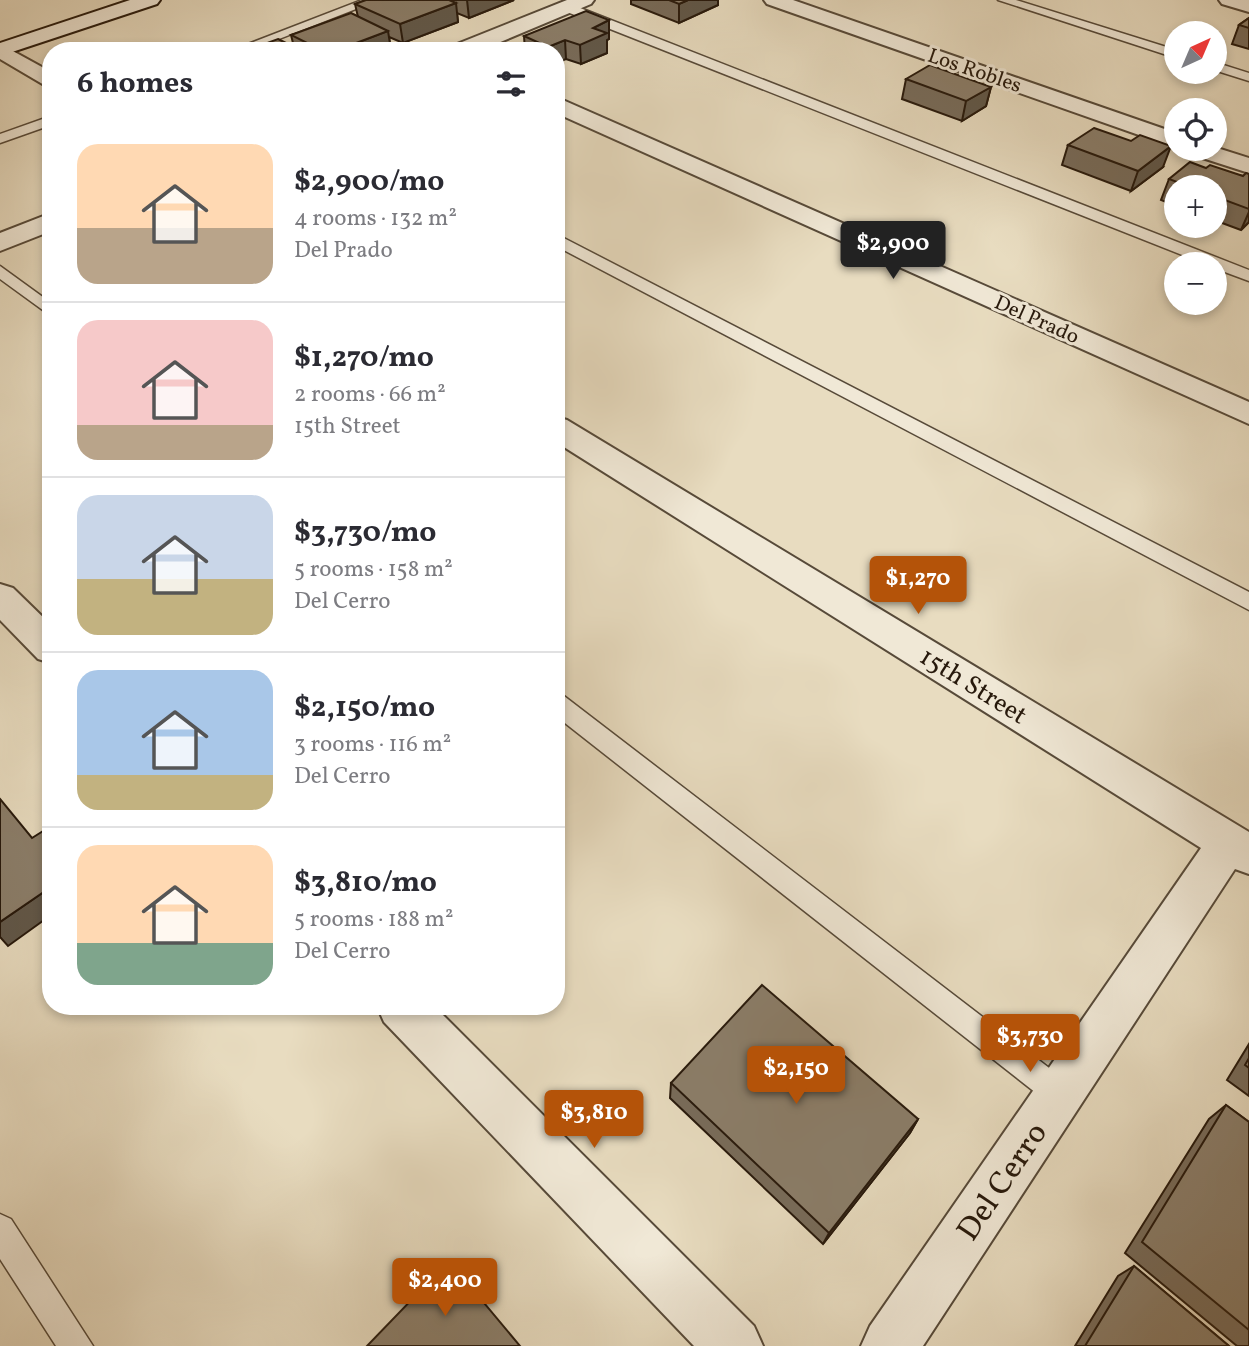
<!DOCTYPE html>
<meta charset="utf-8">
<style>
:root{--surface:#fff;--page:#f7f7f7;--text:#2b2b33;--muted:#7c7c81;--line:#e1e1e2;--accent:#b45309}
body{margin:0;font-family:Vollkorn,serif;background:var(--page);color:var(--text);height:100vh;display:flex;flex-direction:column;font-size:26px;white-space:nowrap}
*{box-sizing:border-box;margin:0}
p{font-size:23px;color:var(--muted)}
.icon{flex:none;width:38px;height:38px;fill:none;stroke:currentColor;stroke-width:2;stroke-linecap:round;stroke-linejoin:round}
.map{position:relative;flex:1;overflow:hidden}
.drawer{position:absolute;left:42px;top:42px;width:523px;height:973px;display:flex;flex-direction:column;background:var(--surface);border-radius:28px;box-shadow:0 4px 10px #0003}
.drawer>*{flex:none}
.needle{width:46px;rotate:44deg}
.buttons{position:absolute;left:1164px;top:21px;display:grid;gap:14px}
.buttons a{display:grid;place-items:center;width:63px;height:63px;border-radius:50%;background:var(--surface);box-shadow:0 4px 10px #0003;font-size:35px}
.price{position:absolute;translate:-50% -60px;padding:0 16px;border-radius:7px;background:var(--accent);color:#fff;font-size:23px;line-height:46px;filter:drop-shadow(0 2px 4px #0008)}
.price::after{content:'';position:absolute;left:50%;top:42px;width:21px;height:16px;margin-left:-10px;background:inherit;clip-path:polygon(0 0,100% 0,50% 100%)}
.price.on{background:#222;color:#fff}
ul{padding:0;list-style:none}
li{display:flex;align-items:center;gap:21px;height:175px;padding:0 35px}
li+li{border-top:2px solid var(--line)}
li span{display:grid;place-items:center;flex:none;width:196px;height:140px;border-radius:21px;color:#555}
li>.icon{margin-inline-start:auto}
span .icon{width:84px;height:84px;fill:#fffc;stroke-width:1}
li b{font-size:30px}
h2{display:flex;justify-content:space-between;align-items:center;height:84px;padding:0 35px;font-size:30px}
.map>svg:first-child{display:block}
.lines{fill:none;stroke-linecap:round;stroke-linejoin:round}
.lane-casing{stroke:#574a39;stroke-width:3}
.street-casing{stroke:#574a39;stroke-width:4}
.secondary-casing{stroke:#27190c;stroke-width:4}
.lane{fill:#f0e8d6;fill-rule:evenodd}
.street{fill:#f0e8d6;fill-rule:evenodd}
.secondary{fill:#f0e8d6;fill-rule:evenodd}
.wall{fill:#786c5b;stroke:#27190c;stroke-width:2}
.shaded-wall{fill:#61584a;stroke:#27190c;stroke-width:2}
.building{fill:#8b7e6a;stroke:#27190c;stroke-width:2}
.labels{text-anchor:middle;stroke-width:6;stroke-linejoin:round;paint-order:stroke}
.far-street-label{font-size:21px;fill:#27190c;stroke:#f0e8d6}
.street-label{font-size:26px;fill:#27190c;stroke:#f0e8d6}
.near-street-label{font-size:32px;fill:#27190c;stroke:#f0e8d6}
</style>
<div class="map">
<svg width="1249" height="1346" viewBox="0 0 1249 1346">
<rect width="100%" height="100%" fill="#e8dcc0"/>
<filter id="stains"><feTurbulence type="fractalNoise" baseFrequency=".00286" numOctaves="4"/><feColorMatrix values="0 0 0 0 .2 0 0 0 0 .09 0 0 0 0 .02 0 0 0 .5 -.17"/></filter>
<radialGradient id="worn" r=".72"><stop offset=".6" stop-color="#630" stop-opacity="0"/><stop offset="1" stop-color="#630" stop-opacity=".3"/></radialGradient>
<g class="lines">
<defs>
<path id="lane" d="M362,0h17l-131,51h-18z
M998,0h18l160,50v8z
M562,4h8l679,266v11l-35,-13v-4h-9l-643,-254z
M1214,62l35,11v8l-35,-11z
M51,116v9l-51,18v-9z
M556,234l693,358v18l-693,-364z
M0,266l51,37v13l-51,-37z
M556,694l8,2 506,388 5,10 -5,10 -10,5 -10,-5 -494,-388z
M0,1214l11,5 82,127h-37l-56,-87z"/>
<path id="street" d="M567,0h27l-3,4 -112,47h-29l2,-5z
M764,0h29l383,133v15l-409,-144z
M1219,0h30v12l-27,-8z
M0,44l51,28v17l-51,-30z
M556,97l693,305v22l-693,-311z
M1214,147l35,11v15l-59,-19 -4,-5z
M51,213v18l-51,20v-18z
M556,417l11,3 682,412v42l-14,-5 -312,477h-62l9,-20 331,-478 -645,-406z
M0,584l13,4 38,37v38l-13,-4 -38,-39z
M377,1006h57l320,320 9,20h-69l-310,-324z"/>
<path id="secondary" d="M130,0h30l-3,4 -157,52v-13z"/>
</defs>
<use href="#lane" class="lane-casing"/>
<use href="#street" class="street-casing"/>
<use href="#secondary" class="secondary-casing"/>
<use href="#lane" class="lane"/>
<use href="#street" class="street"/>
<use href="#secondary" class="secondary"/>
</g>
<path class="wall" d="M366,0h148l-45,18 -12,-5 1,9 -55,21 -14,-6 2,13 -3,1h-143l49,-4 -3,-12 67,-18 -3,-13z
M631,0h87v5l-39,18 -48,-19z
M1249,18v31l-17,-5 7,-19z
M609,20v19l-2,1v13l-26,11 -15,-5 -10,-8h-31l-1,-15z
M906,79l85,8 -5,19 -24,15 -60,-22z
M1068,145l95,22 -32,24 -69,-26z
M1206,168l37,8 6,-2v48l-8,8 -27,-10v-33h-38v19l-15,-6 8,-21z
M1249,1044v52l-22,-16z
M671,1083l247,36 -8,14 -87,111 -153,-146z
M1226,1105l23,17v224h-12l-112,-93 84,-134z
M1134,1266l95,80h-154l43,-70z"/>
<path class="shaded-wall" d="M467,0h47l-45,18z
M688,0h30v5l-39,18v-19z
M456,3l2,19 -55,21 -3,-19z
M609,20v19l-2,1v13l-26,11 -1,-19 13,-17z
M388,31l3,19 -3,1h-53z
M565,40l1,19 -10,4v-12h-8v-4z
M991,87l-5,19 -24,15 4,-20z
M1171,146l-8,21 -32,24 7,-20z
M1249,212v10l-8,8z
M51,887v28l-43,31 -8,-9v-15z
M918,1119l-8,14 -87,111 6,-11z"/>
<path class="building" d="M366,0h83l7,3 -56,21 -45,-20z
M669,0h19l-9,4z
M586,11l23,9 -16,8 14,5 -27,12 -15,-5 -17,7 -24,-11z
M351,13l37,18 -53,20h-12l-32,-16z
M1249,18v10l-10,-3z
M278,39l24,12h-57z
M930,65l61,22 -25,14 -60,-22z
M1094,128l37,13 9,-6 31,11 -33,25 -70,-26z
M1190,162l16,6 4,-3 33,11 3,-3 3,1v35l-35,-13v-9h-24l-21,-8z
M0,799l32,39 19,-12v61l-51,35z
M762,985l156,134 -89,114 -158,-150z
M1249,1058v10l-4,-3z
M1226,1105l23,17v208l-107,-88z
M449,1261l71,85h-153z
M1134,1266l95,80h-144z"/>
<g class="labels">
<g class="far-street-label">
<text transform="translate(975 70) rotate(19)" y="7">Los Robles</text>
<text transform="translate(1037 319) rotate(24)" y="7">Del Prado</text>
</g>
<g class="street-label">
<text transform="translate(974 685) rotate(32)" y="9">15th Street</text>
</g>
<g class="near-street-label">
<text transform="translate(1001 1181) rotate(-56)" y="11">Del Cerro</text>
</g>
</g>
<rect width="100%" height="100%" filter="url(#stains)"/>
<rect width="100%" height="100%" fill="url(#worn)"/>
</svg>
<div class="buttons">
<a><svg class="needle" viewBox="-14 -14 28 28"><path d="M0-13l5 13h-10z" fill="#e53935"/><path d="M0 13l5-13h-10z" fill="#7c7c81"/></svg></a>
<a><svg class="icon" aria-label="locate" viewBox="0 0 24 24"><circle cx="12" cy="12" r="6"/><path d="M12 2v4M12 18v4M2 12h4M18 12h4"/></svg></a>
<a>+</a>
<a>−</a>
</div>
<b class="price on" style="left:893px;top:281px">$2,900</b>
<b class="price" style="left:918px;top:616px">$1,270</b>
<b class="price" style="left:1030px;top:1074px">$3,730</b>
<b class="price" style="left:796px;top:1106px">$2,150</b>
<b class="price" style="left:594px;top:1150px">$3,810</b>
<b class="price" style="left:445px;top:1318px">$2,400</b>
<section class="drawer">
<h2>6 homes<svg class="icon" aria-label="filters" viewBox="0 0 24 24"><path d="M4 7h16M4 17h16"/><circle cx="9" cy="7" r="2"/><circle cx="15" cy="17" r="2"/></svg></h2>
<ul>
<li><span style="background:linear-gradient(#ffd9b3 60%,#b9a48a 0)"><svg class="icon" aria-label="home" viewBox="0 0 24 24"><path d="M3 11l9-7 9 7M6 9v11h12V9"/></svg></span><div><b>$2,900/mo</b><p>4 rooms · 132 m²</p><p>Del Prado</p></div></li>
<li><span style="background:linear-gradient(#f6c9c9 75%,#b9a48a 0)"><svg class="icon" aria-label="home" viewBox="0 0 24 24"><path d="M3 11l9-7 9 7M6 9v11h12V9"/></svg></span><div><b>$1,270/mo</b><p>2 rooms · 66 m²</p><p>15th Street</p></div></li>
<li><span style="background:linear-gradient(#c9d6e8 60%,#c2b280 0)"><svg class="icon" aria-label="home" viewBox="0 0 24 24"><path d="M3 11l9-7 9 7M6 9v11h12V9"/></svg></span><div><b>$3,730/mo</b><p>5 rooms · 158 m²</p><p>Del Cerro</p></div></li>
<li><span style="background:linear-gradient(#a9c7e8 75%,#c2b280 0)"><svg class="icon" aria-label="home" viewBox="0 0 24 24"><path d="M3 11l9-7 9 7M6 9v11h12V9"/></svg></span><div><b>$2,150/mo</b><p>3 rooms · 116 m²</p><p>Del Cerro</p></div></li>
<li><span style="background:linear-gradient(#ffd9b3 70%,#7fa58c 0)"><svg class="icon" aria-label="home" viewBox="0 0 24 24"><path d="M3 11l9-7 9 7M6 9v11h12V9"/></svg></span><div><b>$3,810/mo</b><p>5 rooms · 188 m²</p><p>Del Cerro</p></div></li>
</ul>
</section>
</div>
